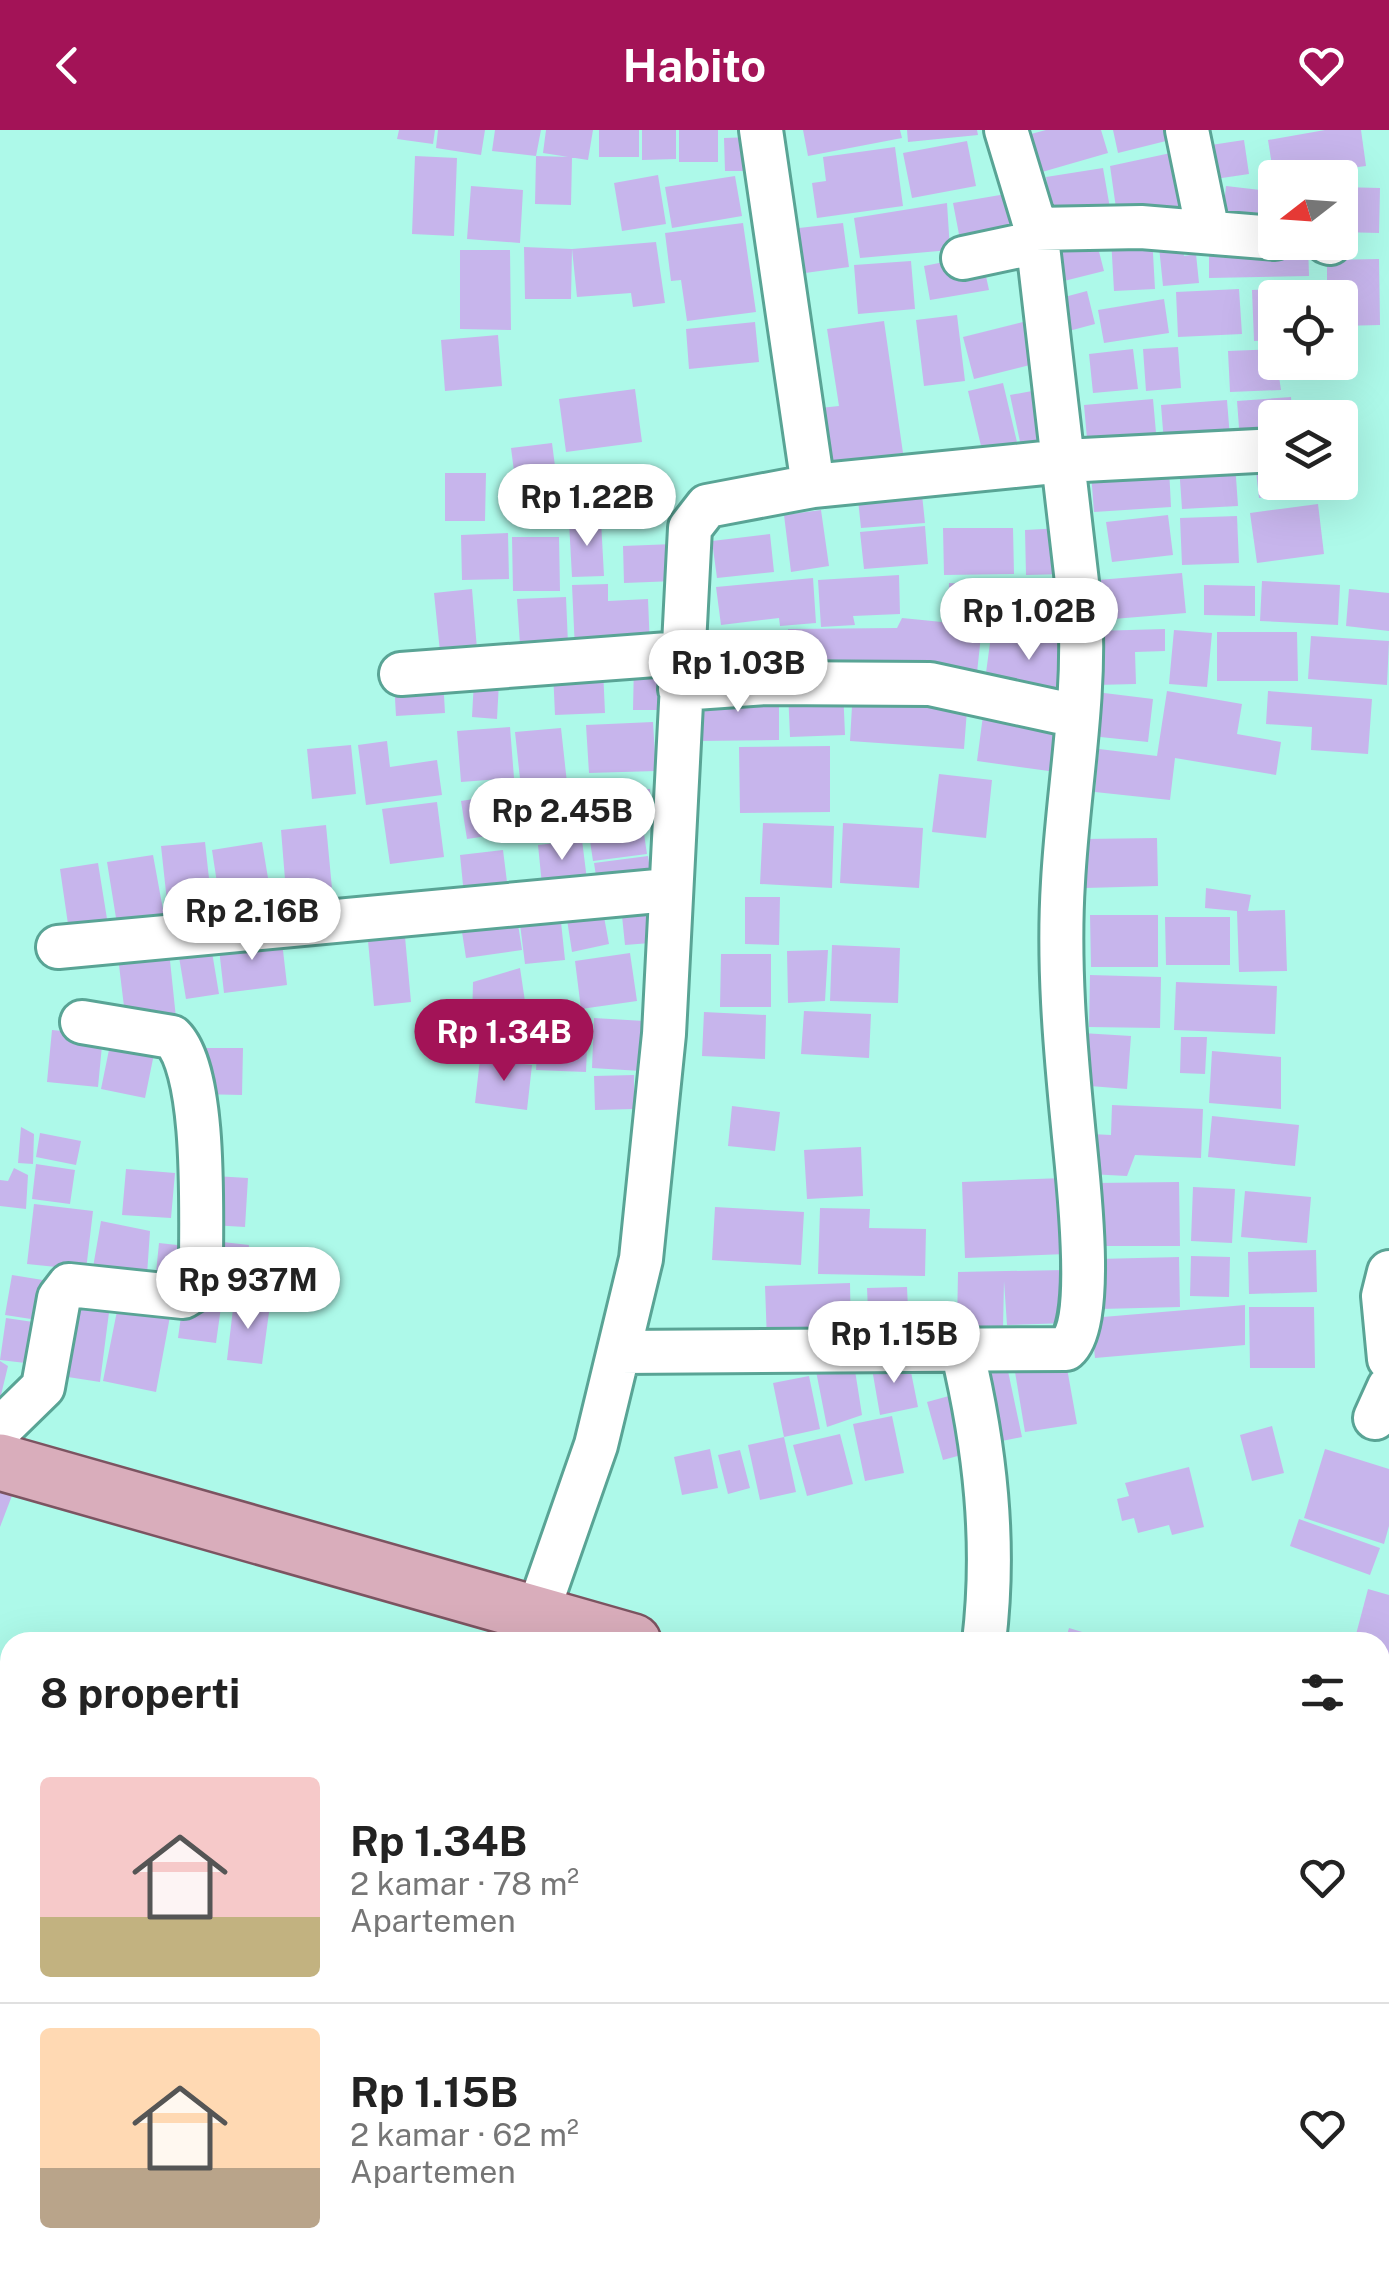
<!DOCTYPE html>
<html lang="id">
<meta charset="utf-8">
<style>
:root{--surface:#fff;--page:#f2f2f2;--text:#222;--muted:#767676;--line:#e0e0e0;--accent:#a31357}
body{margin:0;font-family:"Public Sans",sans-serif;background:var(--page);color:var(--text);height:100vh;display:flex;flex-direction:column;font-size:38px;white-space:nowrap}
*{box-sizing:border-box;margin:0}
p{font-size:32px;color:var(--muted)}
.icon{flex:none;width:55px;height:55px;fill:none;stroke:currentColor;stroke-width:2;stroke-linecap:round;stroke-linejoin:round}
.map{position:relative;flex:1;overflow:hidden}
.side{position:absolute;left:0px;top:1502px;width:1390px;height:642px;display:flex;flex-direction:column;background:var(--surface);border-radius:30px 30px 0 0;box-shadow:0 10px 40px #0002}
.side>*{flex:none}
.needle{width:65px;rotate:253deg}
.tools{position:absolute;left:1258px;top:30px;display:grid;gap:20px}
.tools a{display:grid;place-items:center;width:100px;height:100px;border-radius:10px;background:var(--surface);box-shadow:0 10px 40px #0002;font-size:50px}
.price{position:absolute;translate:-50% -85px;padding:0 22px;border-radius:35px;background:#fff;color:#222;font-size:32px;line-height:65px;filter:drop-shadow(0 2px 5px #0008)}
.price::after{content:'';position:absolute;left:50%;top:60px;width:30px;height:22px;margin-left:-15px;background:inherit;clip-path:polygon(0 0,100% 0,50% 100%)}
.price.selected{background:var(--accent);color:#fff}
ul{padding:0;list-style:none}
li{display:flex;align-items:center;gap:30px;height:250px;padding:0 40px}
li+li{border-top:2px solid var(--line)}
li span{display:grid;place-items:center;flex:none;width:280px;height:200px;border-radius:10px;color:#555}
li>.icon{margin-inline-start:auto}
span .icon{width:120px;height:120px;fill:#fffc;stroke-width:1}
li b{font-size:42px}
h2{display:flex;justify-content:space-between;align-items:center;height:120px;padding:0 40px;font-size:42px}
header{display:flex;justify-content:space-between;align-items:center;height:130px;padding:0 40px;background:var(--accent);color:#fff;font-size:45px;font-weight:700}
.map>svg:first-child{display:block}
.building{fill:#c7b5ec}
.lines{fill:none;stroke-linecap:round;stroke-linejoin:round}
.minor-casing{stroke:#59a495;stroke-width:48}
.major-casing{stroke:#7c5461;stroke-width:60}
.minor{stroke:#fff;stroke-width:42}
.major{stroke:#d9adbb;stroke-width:55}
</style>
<header><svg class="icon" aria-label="back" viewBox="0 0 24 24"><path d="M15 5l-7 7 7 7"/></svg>Habito<svg class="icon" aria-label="heart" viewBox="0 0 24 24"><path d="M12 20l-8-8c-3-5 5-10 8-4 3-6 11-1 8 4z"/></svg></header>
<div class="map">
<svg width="1389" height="2144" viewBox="0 0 1389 2144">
<rect width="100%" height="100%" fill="#adf9e9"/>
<path class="building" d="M399,0h36l-2,14 -36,-5z
M438,0h47l-4,25 -45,-7z
M495,0h46l-5,26 -44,-5z
M546,0h47l-5,30 -45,-7z
M599,0h40v27h-40z
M642,0h34v29l-34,1z
M679,0h39v32h-39z
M803,0h97l2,8 -94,18z
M907,0h70l1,5 -70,7z
M1046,0h55l7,23 -66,19 -11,-38z
M1113,0h63l2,8 -60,15z
M1325,0h36l5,36 -92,12 -6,-38z
M754,7v34h-29l-1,-33z
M1244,10l5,34 -34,5 -4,-34z
M967,11l9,45 -64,12 -9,-45z
M895,17l8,59 -86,12 -5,-35 14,-2 -3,-24z
M1180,21l12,60 -74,11 -8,-56z
M415,26l42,2 -3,78 -42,-2z
M536,26l36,1 -1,48 -36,-1z
M1103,38l8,46 -57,9 -8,-46z
M658,45l8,49 -44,7 -8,-48z
M735,46l7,40 -70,12 -7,-41z
M471,56l52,4 -3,53 -53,-4z
M1226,56l43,5 -4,36 -43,-4z
M1340,57l40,1 -1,45 -39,-1z
M1012,63l8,46 -58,11 -9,-47z
M947,73l3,47 -90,8 -6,-40z
M743,93l13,89 -69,9 -6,-41 -10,1 -6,-48z
M843,93l6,44 -44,6 -6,-45z
M1182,105l2,21 12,-2 3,29 -36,3 -5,-49z
M1152,106l3,53 -41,2 -3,-53z
M1096,110l8,31 -40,10 -8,-31z
M656,112l9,61 -32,4 -2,-14 -54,4 -5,-48z
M1308,115l1,31 -100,2v-31z
M524,117l48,2 -1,50h-46z
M460,120h50l1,80 -51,-1z
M1379,129l1,66 -40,1v-28h-13v-38z
M954,130l30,7 5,23 -59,10 -6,-34z
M911,131l4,48 -57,5 -4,-49z
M1316,157l1,11h-42v42l-21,1 -2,-51z
M1239,159l3,45 -64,3 -2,-45z
M1087,161l8,33 -30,8 -8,-33z
M1164,169l5,34 -65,10 -6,-33z
M957,185l8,66 -41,5 -8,-66z
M884,191l19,132 -74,10 -9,-55 19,-2 -12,-77z
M1027,191l11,42 -64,16 -11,-42z
M755,192l4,40 -70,7 -3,-40z
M498,205l4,51 -57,5 -4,-51z
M1178,217l3,41 -35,3 -3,-42z
M1133,219l5,40 -45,4 -4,-39z
M1275,219l6,41 -51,2 -2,-41z
M1003,253l14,59 -35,8 -14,-59z
M635,259l7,53 -76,10 -7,-53z
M1043,259l12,56 -33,6 -12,-56z
M1291,267l1,21h-17v21l-35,2 -3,-40z
M1153,269l4,45 -69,6 -4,-45z
M1227,270l3,38 -66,5 -3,-38z
M552,313l8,62 -41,5 -8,-62z
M1275,329v23h46l1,9 -63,7 -4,-37z
M1235,333l3,43 -56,3 -3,-43z
M1169,338l2,39 -77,5 -3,-39z
M445,343h41l-1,48h-40z
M921,355l4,38 -64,5 -4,-38z
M1318,374l6,50 -67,9 -7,-50z
M821,380l8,56 -38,6 -7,-57z
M1168,385l5,40 -61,7 -6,-40z
M1237,386l2,47 -57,2 -2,-47z
M601,391l3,55 -32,1 -3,-55z
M925,396l3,38 -64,5 -4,-37z
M943,398h70l1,46 -70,1z
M1063,398l2,46 -39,1 -1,-45z
M508,403l1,46 -47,1 -1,-45z
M770,404l4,38 -57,6 -5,-37z
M512,407h47l1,54h-47z
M674,414l1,37 -51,2 -1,-37z
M1182,443l4,40 -85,7 -3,-40z
M899,445l1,39 -47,2 2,9 -34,2 -3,-47z
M813,448l3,45 -36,3 -1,-8 -58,7 -5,-38z
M1262,451l78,4 -2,40 -78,-4z
M949,453l67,3 -1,36 -67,-2z
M608,454v17l40,-2 2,49 -75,2 -3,-65z
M1204,455l51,1v30l-51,-1z
M472,459l5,60 -37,3 -6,-59z
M1349,459l40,4v38l-43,-5z
M566,467l2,47 -48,1 -3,-46z
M902,488l80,8 -6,56 -187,-4 -1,-49 109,-1z
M992,498l80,5 -5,67 -83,-12z
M1165,499v22l-30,1 1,32 -40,1 -2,-54z
M1174,500l38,3 -5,54 -38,-3z
M1217,502h80l1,49h-81z
M778,506l1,43 -87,3 -2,-44z
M1311,506l78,5 -2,44 -79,-6z
M634,533l35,2 -2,45h-34z
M603,539l2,44 -50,2 -2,-44z
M443,548l2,35 -49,3 -2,-35z
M474,550l25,2 -2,37 -25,-2z
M843,558l2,47 -55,2 -2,-47z
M853,559l115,8 -4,52 -114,-8z
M779,560v50l-82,1 -1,-50z
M1167,561l75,13 -5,30 44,8 -5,33 -101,-17 -5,42 -75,-8 4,-43 58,7z
M1268,561l104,8 -4,55 -57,-4 1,-23 -46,-3z
M1096,562l57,7 -5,43 -57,-6z
M984,578l79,10 -7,54 -79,-11z
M653,592l3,49 -67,2 -3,-48z
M510,597l4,51 -53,4 -4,-51z
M561,598l6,55 -46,5 -6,-56z
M387,611l3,26 47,-7 5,35 -76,10 -8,-60z
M351,615l5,49 -44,5 -5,-50z
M830,616v66l-90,1 -1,-66z
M939,644l53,6 -6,58 -54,-6z
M600,659h50l1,35 -50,-1z
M517,662l6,39 -56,8 -6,-38z
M577,664l4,40 -44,4 -4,-40z
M437,672l7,55 -54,7 -8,-55z
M763,693l71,3 -2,62 -72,-4z
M843,693l80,5 -4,60 -79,-5z
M326,695l7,74 -46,5 -6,-74z
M643,697l4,27 -54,7 -4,-27z
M1157,708l1,48 -73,2 -1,-49z
M582,710l5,40 -45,5 -4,-40z
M205,712l8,73 -44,5 -8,-74z
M262,712l11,66 -51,8 -10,-66z
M503,720l5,40 -44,5 -4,-40z
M153,725l11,60 -47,9 -10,-62z
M648,726l4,26 -54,7 -4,-26z
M98,733l10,62 -39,6 -9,-62z
M1206,758l45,7 -3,16 37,-1 2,61 -48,1 -2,-61 -32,-3z
M745,767h35l-1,48 -34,-1z
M559,773l6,57 -40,4 -7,-56z
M646,773l4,40 -25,2 -4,-39z
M602,776l7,38 -37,8 -6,-39z
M516,781l6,39 -56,8 -6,-39z
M1090,785h68v52h-67z
M1165,787h65v48h-64z
M404,796l7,76 -37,4 -7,-76z
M281,803l6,52 -63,8 -6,-53z
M210,810l9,54 -33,5 -9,-54z
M832,815l68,3 -2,55 -68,-2z
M828,820l-3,51 -37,2 -1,-52z
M169,821l7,67 -50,5 -8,-66z
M630,823l7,48 -56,8 -6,-48z
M721,824h50v53h-51z
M520,838l7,47 -55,7 1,-40z
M1090,845l71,2 -1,51 -71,-1z
M1176,852l101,4 -2,48 -101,-4z
M804,881l67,3 -2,44 -68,-4z
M704,882l62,3 -1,44 -63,-3z
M533,888l-5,44 -52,-6 1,-29z
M594,888l50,3 -3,50 -49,-3z
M539,889l49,3 -2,50 -50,-2z
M52,900l51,5 -5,52 -51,-5z
M1082,903l49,3 -4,53 -49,-4z
M1181,907h26l-2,37 -25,-1z
M111,910l44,9 -10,49 -44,-9z
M198,918h45l-1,47 -45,-1z
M1212,921l69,6v52l-72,-6z
M480,929l52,6 -5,45 -52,-7z
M634,945v34l-39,1 -1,-34z
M1112,975l91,4 -2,49 -66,-3 -8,21 -38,-2 2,-40 20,1z
M732,976l48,6 -5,39 -47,-5z
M1212,986l87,9 -4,41 -87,-9z
M21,997l13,7 -1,30 -15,-1z
M40,1003l41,8 -5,24 -40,-8z
M861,1017l2,49 -56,3 -3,-49z
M36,1034l39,6 -5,34 -38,-5z
M14,1038l14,7 -2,34 -26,-3v-26l8,1z
M126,1039l49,4 -4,45 -49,-3z
M214,1046l34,2 -3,49 -34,-2z
M1063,1048l3,76 -101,4 -3,-76z
M1179,1052l1,64h-84l-1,-63z
M1193,1057l42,2 -3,54 -41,-2z
M1245,1061l66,6 -4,46 -66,-6z
M34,1074l59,7 -7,59 -59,-6z
M715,1077l89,5 -3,53 -89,-5z
M820,1078l50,1 -1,19 57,1 -1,47 -107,-2z
M101,1091l49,10 -4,58 -55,-10z
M214,1111l35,4 -6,52 -34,-3z
M159,1113l36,4 -4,40 -36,-4z
M1316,1120l1,42 -68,2 -1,-42z
M1191,1126l39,1 -1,40 -39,-1z
M1179,1127l1,50 -80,2 -2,-50z
M1064,1140l3,53 -60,2 -3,-44 -1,47 -46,-1 1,-55z
M12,1145l37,6 -5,40 -39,-6z
M850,1153l1,55 -84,3 -2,-55z
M907,1157l2,44 -40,1 -2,-44z
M67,1161l44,6 -11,85 -45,-7z
M234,1170l36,5 -8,59 -35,-4z
M119,1171l52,10 -15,81 -53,-11z
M183,1172l38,5 -5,36 -38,-5z
M1245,1175v40l-150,13 -4,-40z
M1249,1177h65l1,61h-65z
M6,1188l34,5 -6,41 -34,-4z
M908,1227l10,50 -38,8 -9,-52z
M1005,1227l17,80 -35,7 -17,-80z
M1065,1227l12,67 -52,8 -11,-66z
M0,1231l8,5 -7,29h-1z
M854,1234l8,51 -35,12 -11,-56z
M809,1246l11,53 -36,8 12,55 -36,8 -12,-55 36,-8 -11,-54z
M960,1263l16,58 -33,9 -16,-58z
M892,1286l12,57 -39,8 -12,-57z
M1272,1296l12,47 -32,8 -12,-46z
M840,1304l13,50 -46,12 -14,-51z
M710,1319l8,39 -36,7 -8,-38z
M1325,1319l64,20v57l-5,18 -80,-26z
M740,1320l10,38 -22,6 -10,-39z
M1189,1337l15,60 -32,8 -3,-10 -31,8 -4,-15 -12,3 -5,-22 12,-3 -4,-13z
M0,1358l13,5 -13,34z
M1299,1389l81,29 -10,27 -80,-29z
M1368,1459l21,6v67l-9,-3v-17h-26z
M1069,1498l46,14h-50z
M1380,1809l9,3v68l-9,-2z
M816,2135h73l-2,9h-75z
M1165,2135h29l-2,9h-29z"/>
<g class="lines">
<defs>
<path id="minor" d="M1187,0l21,102
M1036,99l105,-2 134,11
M1327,112l3,1
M963,128l75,-16
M813,356l251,-25 211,-11
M401,544l281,-21
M680,559l86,-6 164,1 147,32
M58,817l610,-57
M1389,1142l-6,24 6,63
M962,1220c23,97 34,193 22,292
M620,1222l446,-3c31,-27 11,-178 7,-223 -8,-81 -15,-163 -10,-244 5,-92 23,-183 17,-274l-44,-379 -30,-99
M1375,1288l14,-31
M0,1299l43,-42 16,-89 10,-13 114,12 18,-11c-1,-54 8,-213 -29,-249l-90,-15
M537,1484l59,-169 45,-186 23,-225 26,-506 17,-22 106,-20 -52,-356
M1380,1577l9,3
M1057,2144l4,-9"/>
<path id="major" d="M0,1332l633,180
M1380,1734l9,2"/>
</defs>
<use href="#minor" class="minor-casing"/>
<use href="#major" class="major-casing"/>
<use href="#minor" class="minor"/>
<use href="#major" class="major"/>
</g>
</svg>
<div class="tools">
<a><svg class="needle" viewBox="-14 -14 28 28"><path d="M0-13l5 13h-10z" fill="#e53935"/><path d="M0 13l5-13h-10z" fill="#767676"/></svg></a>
<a><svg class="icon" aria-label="locate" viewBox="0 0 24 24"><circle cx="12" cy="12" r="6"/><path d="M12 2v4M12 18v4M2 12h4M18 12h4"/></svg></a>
<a><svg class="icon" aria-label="layers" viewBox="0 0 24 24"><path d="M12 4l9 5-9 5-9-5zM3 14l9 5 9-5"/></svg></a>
</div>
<b class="price" style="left:587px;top:419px">Rp 1.22B</b>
<b class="price" style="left:1029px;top:533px">Rp 1.02B</b>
<b class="price" style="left:738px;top:585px">Rp 1.03B</b>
<b class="price" style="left:562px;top:733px">Rp 2.45B</b>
<b class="price" style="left:252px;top:833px">Rp 2.16B</b>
<b class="price selected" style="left:504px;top:954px">Rp 1.34B</b>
<b class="price" style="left:248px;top:1202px">Rp 937M</b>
<b class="price" style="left:894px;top:1256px">Rp 1.15B</b>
<section class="side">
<h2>8 properti<svg class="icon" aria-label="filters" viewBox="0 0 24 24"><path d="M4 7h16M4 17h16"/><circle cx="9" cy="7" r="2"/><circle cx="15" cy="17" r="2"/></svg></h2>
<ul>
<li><span style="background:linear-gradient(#f6c9c9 70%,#c2b280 0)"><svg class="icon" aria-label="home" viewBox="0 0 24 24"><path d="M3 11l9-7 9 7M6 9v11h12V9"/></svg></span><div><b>Rp 1.34B</b><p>2 kamar · 78 m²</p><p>Apartemen</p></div><svg class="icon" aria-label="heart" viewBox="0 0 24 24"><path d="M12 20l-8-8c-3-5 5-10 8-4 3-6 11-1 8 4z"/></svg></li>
<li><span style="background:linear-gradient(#ffd9b3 70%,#b9a48a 0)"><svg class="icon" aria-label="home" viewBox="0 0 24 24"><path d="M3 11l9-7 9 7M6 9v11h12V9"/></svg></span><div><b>Rp 1.15B</b><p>2 kamar · 62 m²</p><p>Apartemen</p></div><svg class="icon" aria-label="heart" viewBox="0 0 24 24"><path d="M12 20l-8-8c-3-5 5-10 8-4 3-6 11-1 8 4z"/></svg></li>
</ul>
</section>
</div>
